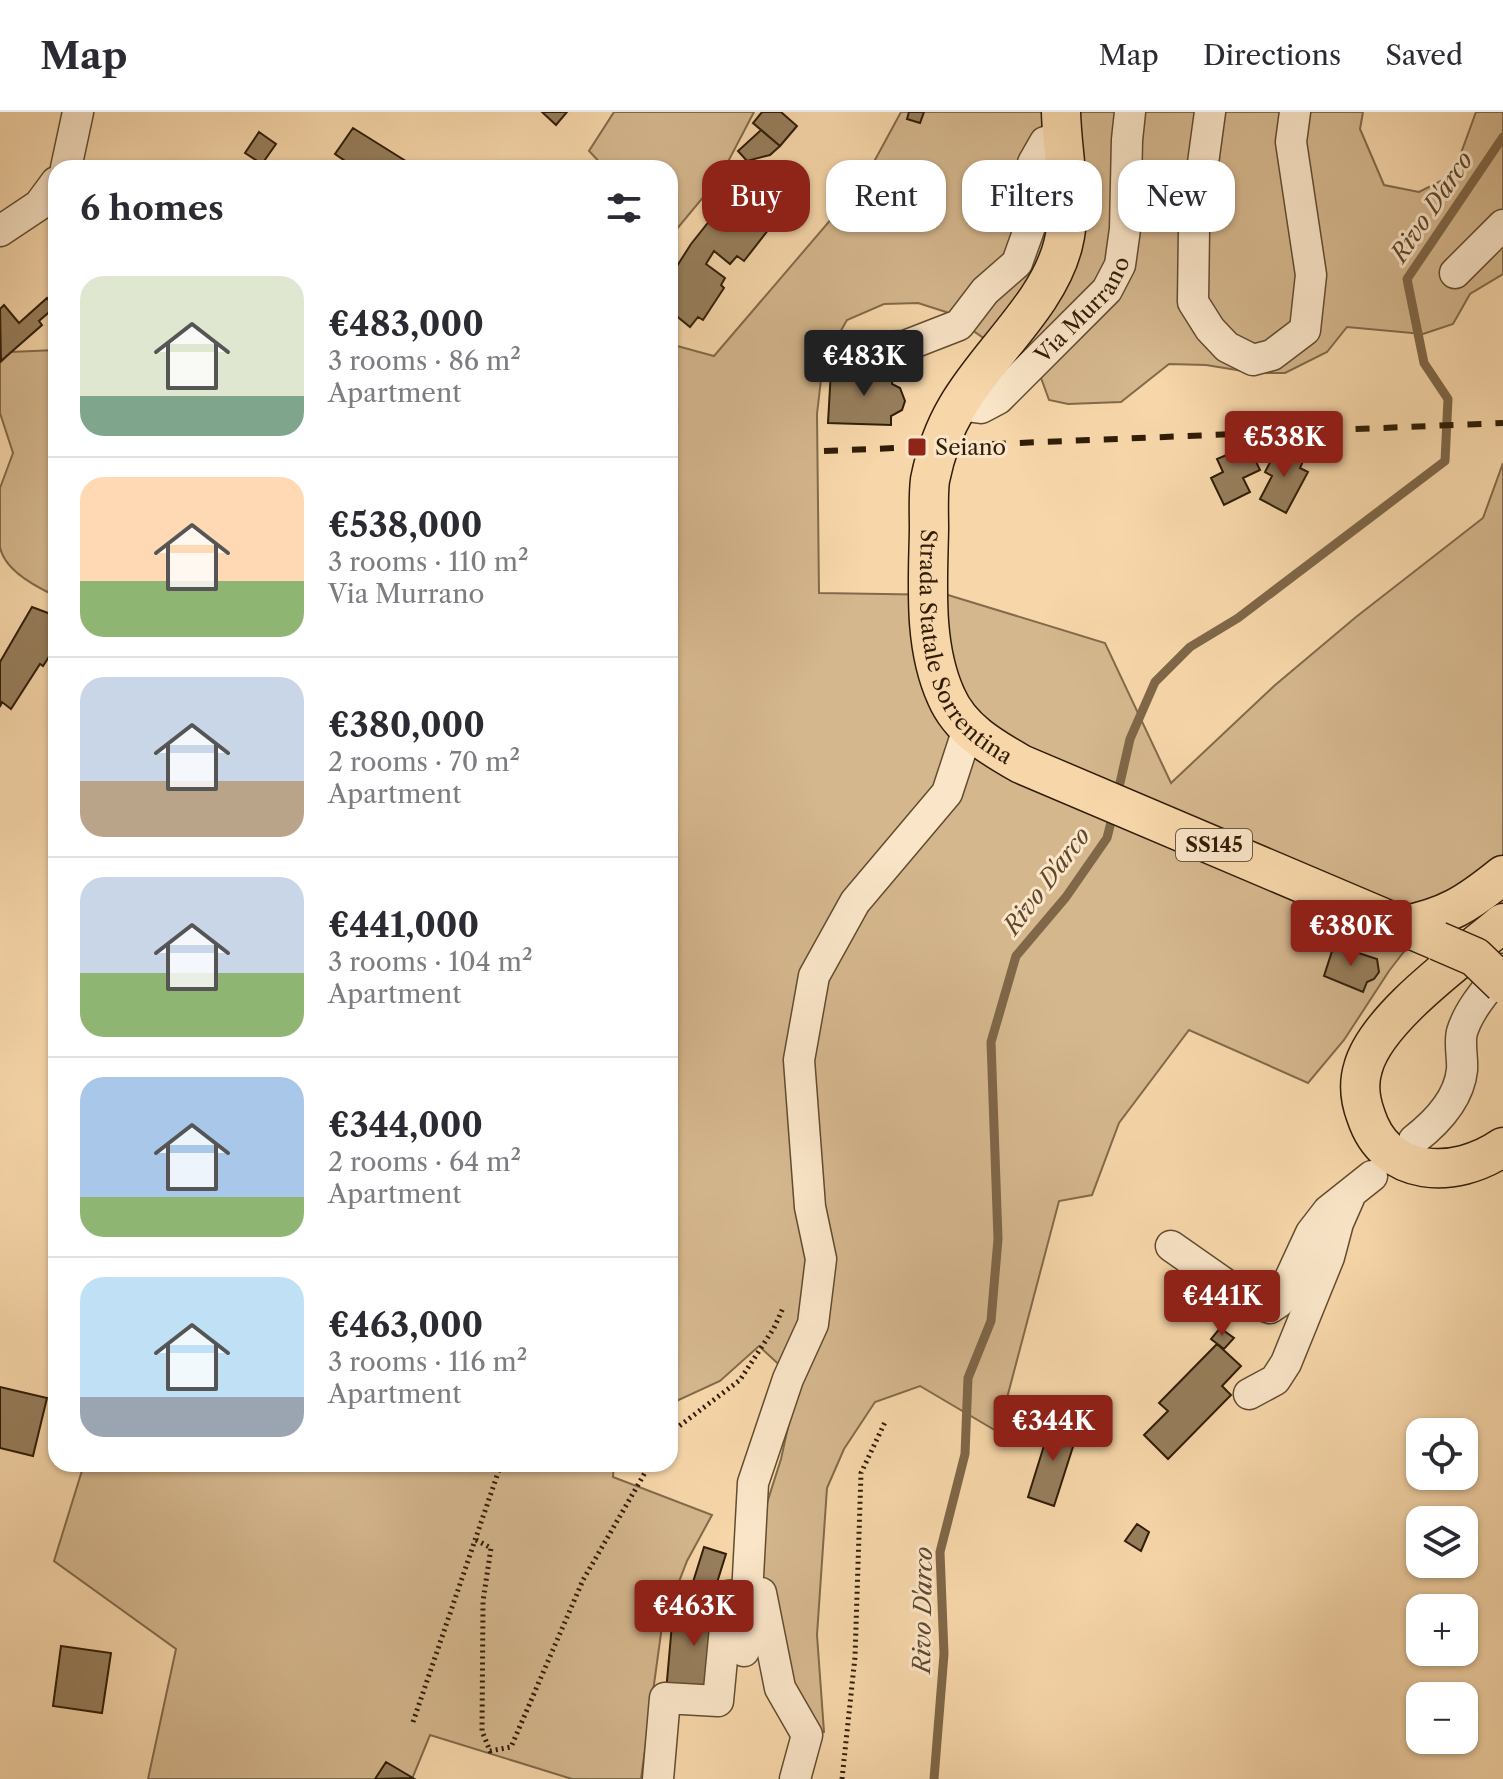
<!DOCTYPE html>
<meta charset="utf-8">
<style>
:root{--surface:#fff;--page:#f2f2f3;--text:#2b2b33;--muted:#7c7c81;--line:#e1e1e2;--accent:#8f2418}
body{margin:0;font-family:"Libre Caslon Text",serif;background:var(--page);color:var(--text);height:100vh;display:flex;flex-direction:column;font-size:30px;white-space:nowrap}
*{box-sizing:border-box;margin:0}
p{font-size:26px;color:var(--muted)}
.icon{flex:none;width:44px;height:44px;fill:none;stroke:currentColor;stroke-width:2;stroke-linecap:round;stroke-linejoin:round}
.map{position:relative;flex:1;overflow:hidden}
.sheet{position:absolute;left:48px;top:48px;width:630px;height:1312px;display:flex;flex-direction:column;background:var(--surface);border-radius:24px;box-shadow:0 2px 6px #0004}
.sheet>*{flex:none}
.hud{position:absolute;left:702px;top:48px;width:680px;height:72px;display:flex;gap:16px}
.tools{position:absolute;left:1406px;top:1306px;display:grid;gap:16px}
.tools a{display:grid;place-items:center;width:72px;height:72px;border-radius:16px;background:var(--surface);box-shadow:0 2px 6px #0004;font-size:40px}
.price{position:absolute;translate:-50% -68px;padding:0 18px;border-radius:8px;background:var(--accent);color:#fff;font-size:26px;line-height:52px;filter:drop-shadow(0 2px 4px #0008)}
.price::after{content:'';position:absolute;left:50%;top:48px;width:24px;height:18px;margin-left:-12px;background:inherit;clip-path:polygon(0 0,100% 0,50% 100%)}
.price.on{background:#222;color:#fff}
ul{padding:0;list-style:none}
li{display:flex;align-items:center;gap:24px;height:200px;padding:0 32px}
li+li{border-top:2px solid var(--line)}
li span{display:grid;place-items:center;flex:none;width:224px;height:160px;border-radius:24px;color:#555}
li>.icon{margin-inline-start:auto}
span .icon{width:96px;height:96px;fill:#fffc;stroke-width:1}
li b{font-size:34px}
h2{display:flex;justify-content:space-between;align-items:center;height:96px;padding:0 32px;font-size:34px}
.tag{padding:0 28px;border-radius:24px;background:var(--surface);box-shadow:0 2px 6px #0004;font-size:28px;line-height:72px}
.tag.on{background:var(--accent);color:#fff}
header{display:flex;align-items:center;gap:48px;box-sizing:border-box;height:112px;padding:0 40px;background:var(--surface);border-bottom:2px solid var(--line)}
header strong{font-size:38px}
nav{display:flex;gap:44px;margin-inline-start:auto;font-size:28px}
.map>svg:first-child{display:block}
.green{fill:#d5b78e;stroke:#826a4a;stroke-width:2}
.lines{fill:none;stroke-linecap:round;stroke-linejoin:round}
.stream{stroke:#7f6748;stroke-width:9}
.building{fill:#977e5c;stroke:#301d07;stroke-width:2}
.minor-casing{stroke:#624c30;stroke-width:33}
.major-casing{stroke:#301d07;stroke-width:41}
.path{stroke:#301d07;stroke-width:5;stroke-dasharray:2 4;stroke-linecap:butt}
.minor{stroke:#fae5c8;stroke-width:30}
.major{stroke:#f7d7aa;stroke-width:38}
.rail{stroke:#301d07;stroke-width:6;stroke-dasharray:14 14;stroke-linecap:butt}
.major-bridge-casing{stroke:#301d07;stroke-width:41;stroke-linecap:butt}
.major-bridge{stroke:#f7d7aa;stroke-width:38}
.poi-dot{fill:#8f2418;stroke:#fae5c8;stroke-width:3}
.labels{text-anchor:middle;stroke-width:6;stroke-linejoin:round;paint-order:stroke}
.shield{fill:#fae5c8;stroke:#6d5941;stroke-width:2}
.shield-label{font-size:20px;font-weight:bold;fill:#301d07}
.street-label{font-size:22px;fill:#301d07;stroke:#fae5c8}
.poi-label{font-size:22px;fill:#301d07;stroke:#fae5c8;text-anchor:start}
.water-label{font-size:24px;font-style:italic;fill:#5e482d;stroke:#fae5c8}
</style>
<header>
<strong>Map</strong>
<nav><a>Map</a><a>Directions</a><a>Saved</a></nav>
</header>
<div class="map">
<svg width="1503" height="1667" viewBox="0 0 1503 1667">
<rect width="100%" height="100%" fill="#f7d7aa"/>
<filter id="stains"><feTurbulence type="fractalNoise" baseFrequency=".0025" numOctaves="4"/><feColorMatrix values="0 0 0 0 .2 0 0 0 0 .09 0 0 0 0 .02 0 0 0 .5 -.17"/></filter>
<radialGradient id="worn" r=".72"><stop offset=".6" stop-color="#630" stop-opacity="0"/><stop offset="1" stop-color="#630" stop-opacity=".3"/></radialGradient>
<path class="green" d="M614,0h140l-34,65 -49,59 -1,-68h-65l-16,-17z
M901,0h462l-3,17 24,56 35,7 34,-17 23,-63h27v162l-33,20 -17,30 -30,10 -76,-7 -20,25 -42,21h-30l-49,-8 -37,-1 -48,38 -53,2 -19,-4 -8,-22 -95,-66 -28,-9 -34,1 -37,16 -24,42 -6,52 2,179 129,2 157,48 66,140 103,-97 82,-69 127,-99 20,-55v394l-53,35 -61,79 -45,69 -36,43 -119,-53 -70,93 -27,72 -33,6 -61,231 -78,-46 -45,16 -31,47 -17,39 -10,147 7,97 -17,3 -27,-47 -26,-144 27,-85 17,-77 -39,-36 -39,35 -50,23v-1060l44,12 149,-174z
M56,238v246c-20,-9 -52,-26 -56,-49v-59l13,-35 -13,-40v-50l10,-11z
M84,1352h530l-1,13 99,38 -25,46 -25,65 -21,153h-69l-142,-44 -18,44h-264l28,-130 -122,-88z"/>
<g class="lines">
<path class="stream" d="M1117,684l13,-57 25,-57 35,-35 48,-29 207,-157 3,-62 -24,-36 -17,-84 96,-142
M934,1667l10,-125 -4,-102 25,-98 3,-76 23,-57 7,-82 -7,-197 25,-86 50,-59 41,-59 6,-24"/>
</g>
<path class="building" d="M542,0h25l-11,13z
M762,0h19l16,14 -17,20 -27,-23z
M909,0h15l-4,11 -13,-4z
M353,16l56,35 -3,5h-61l3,-5 -13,-9z
M761,18l19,16 -10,9 -23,6 -9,-10z
M259,20l17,12 -14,20 -17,-11z
M742,68l19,15 -7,10 17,14 -8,5 6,5 -25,32 -7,-5 -7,8 -16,-13 -8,13 19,14 -4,7 3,3 -21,32 -5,-3 -8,10 -16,-13 -4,6v-43l21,-33z
M47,186l8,9 -16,14 3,4 -41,36 -1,-52 4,-4 15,18z
M831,258l62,3 -1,11 8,4 5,13 -3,9 -11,6v9l-63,-2z
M1279,333l25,14 -4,9 8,4 -22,41 -26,-14 12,-23 -7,-4z
M1251,339l9,19 -17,8 7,14 -26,13 -13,-27 12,-6 -6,-13 14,-6 2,5z
M32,495l24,9v39l-4,-3 -9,14 -3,-2 -29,45 -9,-7 -2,5v-45z
M1334,833l43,14 2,13 -5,7 -7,3 -4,10 -39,-16z
M1220,1216l14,10 -10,11 -13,-10z
M1217,1232l24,22 -19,20 9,9 -63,64 -24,-24 24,-24 -9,-8z
M0,1275l47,11 -14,58 -33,-8z
M1052,1308l27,8 -25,78 -26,-9z
M1137,1412l12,8 -8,19 -16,-10z
M704,1435l22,7 -11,35 -22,-7z
M674,1489l49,4 -9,91 -48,-4z
M61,1534l50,7 -9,60 -49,-7z
M386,1650l27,16 -38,1z"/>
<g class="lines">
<defs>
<g id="minor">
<path d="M1210,0l-16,117 -1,73 17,27 17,18 26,13 19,-5 33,-25 6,-55 -20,-133 4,-30"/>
<path d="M66,56l12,-56"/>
<path d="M0,119l39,-26 17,-23"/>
<path d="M1455,161l48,-48"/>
<path d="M862,236l43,-2 54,-21 26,-34 32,-28 15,-42 1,-58 12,-21 16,-5"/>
<path id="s1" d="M958,293l23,3 17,-9 109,-109 13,-25 5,-36 2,-89 3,-28"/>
<path d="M1414,1028c22,-17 45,-41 48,-70 1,-12 -3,-26 0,-38 7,-23 26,-44 41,-63"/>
<path d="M1171,1134l80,56 19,6 9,-6 32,-69 17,-22 44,-35"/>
<path d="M1249,1282l26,-14 11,-17 43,-106 9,-34 11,-25"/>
<path d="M744,1539l9,-168 35,-104 25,-55 8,-65 -11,-52 -11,-147 15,-84 41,-74 92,-109 21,-64"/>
<path d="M658,1667l7,-81 53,3 10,-105 33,-3 19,95 27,47 -12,44"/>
</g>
<g id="major">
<path id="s2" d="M1061,0c1,43 13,91 2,133 -15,60 -75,108 -106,162 -13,22 -22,48 -27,73 -2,16 -1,33 -1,49 -1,55 -6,116 17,167 14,33 45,51 75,68l417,177"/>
<path d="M1503,811c-40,34 -127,95 -140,145 -5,16 -3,32 3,48 20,62 89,64 137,31"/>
<path d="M1401,814c46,-9 66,-22 102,-51"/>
</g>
</defs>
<use href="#minor" class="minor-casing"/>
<use href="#major" class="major-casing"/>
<path class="path" d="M670,1321l70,-53 34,-52 9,-20
M476,1428l15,8 -8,53 -1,130 8,20 21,-4 72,-167 67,-116
M413,1610l88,-258
M842,1667l13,-122 6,-184 25,-53"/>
<use href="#minor" class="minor"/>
<use href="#major" class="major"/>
<path class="rail" d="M824,339l679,-28"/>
<defs>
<path id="major-bridge" d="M1438,829l37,16 28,27"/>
</defs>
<use href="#major-bridge" class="major-bridge-casing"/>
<use href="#major-bridge" class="major-bridge"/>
</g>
<rect class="poi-dot" x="907" y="325" width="20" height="20" rx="4"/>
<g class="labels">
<rect class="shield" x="1176" y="717" width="76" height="32" rx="6"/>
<g class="shield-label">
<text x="1214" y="740">SS145</text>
</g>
<g class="street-label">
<text dy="8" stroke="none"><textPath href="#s1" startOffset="166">Via Murrano</textPath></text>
<text dy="8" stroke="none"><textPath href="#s2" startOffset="586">Strada Statale Sorrentina</textPath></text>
</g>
<g class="poi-label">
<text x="935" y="343">Seiano</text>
</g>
<g class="water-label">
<text transform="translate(1432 95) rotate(-56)" y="8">Rivo D'arco</text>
<text transform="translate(1047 769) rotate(-53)" y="8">Rivo D'arco</text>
<text transform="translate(923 1498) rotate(-89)" y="8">Rivo D'arco</text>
</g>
</g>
<rect width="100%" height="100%" filter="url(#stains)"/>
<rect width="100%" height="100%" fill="url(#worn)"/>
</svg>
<div class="tools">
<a><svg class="icon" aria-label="locate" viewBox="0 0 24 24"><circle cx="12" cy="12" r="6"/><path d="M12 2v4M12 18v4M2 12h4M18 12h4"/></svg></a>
<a><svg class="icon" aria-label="layers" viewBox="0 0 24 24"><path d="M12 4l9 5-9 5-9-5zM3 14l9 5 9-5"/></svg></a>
<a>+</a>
<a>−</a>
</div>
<b class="price on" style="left:864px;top:286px">€483K</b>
<b class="price" style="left:1284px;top:367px">€538K</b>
<b class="price" style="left:1351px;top:856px">€380K</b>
<b class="price" style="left:1222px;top:1226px">€441K</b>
<b class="price" style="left:1053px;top:1351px">€344K</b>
<b class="price" style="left:694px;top:1536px">€463K</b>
<div class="hud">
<a class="tag on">Buy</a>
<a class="tag">Rent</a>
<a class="tag">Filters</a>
<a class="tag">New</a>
</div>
<section class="sheet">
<h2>6 homes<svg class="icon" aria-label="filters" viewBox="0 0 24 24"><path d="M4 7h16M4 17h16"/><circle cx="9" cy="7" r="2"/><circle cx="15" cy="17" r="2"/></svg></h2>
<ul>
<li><span style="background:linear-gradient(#dfe7d0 75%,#7fa58c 0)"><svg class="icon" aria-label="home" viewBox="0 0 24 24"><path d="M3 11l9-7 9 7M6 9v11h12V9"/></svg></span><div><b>€483,000</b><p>3 rooms · 86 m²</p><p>Apartment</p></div></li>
<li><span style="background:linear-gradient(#ffd9b3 65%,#8fb573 0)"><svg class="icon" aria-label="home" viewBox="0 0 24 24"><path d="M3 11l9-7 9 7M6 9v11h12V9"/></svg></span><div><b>€538,000</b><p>3 rooms · 110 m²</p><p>Via Murrano</p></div></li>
<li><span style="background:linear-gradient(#c9d6e8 65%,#b9a48a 0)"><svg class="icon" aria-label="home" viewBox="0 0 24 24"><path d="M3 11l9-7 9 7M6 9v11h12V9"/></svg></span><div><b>€380,000</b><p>2 rooms · 70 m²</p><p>Apartment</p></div></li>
<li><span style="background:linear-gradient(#c9d6e8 60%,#8fb573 0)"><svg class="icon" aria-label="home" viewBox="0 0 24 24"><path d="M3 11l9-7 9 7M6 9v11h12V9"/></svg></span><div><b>€441,000</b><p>3 rooms · 104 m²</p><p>Apartment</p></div></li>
<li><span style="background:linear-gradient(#a9c7e8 75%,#8fb573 0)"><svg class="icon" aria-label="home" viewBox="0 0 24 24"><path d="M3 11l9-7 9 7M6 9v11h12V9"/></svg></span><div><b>€344,000</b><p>2 rooms · 64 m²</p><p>Apartment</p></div></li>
<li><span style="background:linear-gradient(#bfe0f5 75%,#9aa5b1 0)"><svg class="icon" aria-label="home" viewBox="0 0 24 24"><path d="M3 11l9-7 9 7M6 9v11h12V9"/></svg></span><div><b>€463,000</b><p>3 rooms · 116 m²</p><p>Apartment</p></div></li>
</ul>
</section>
</div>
